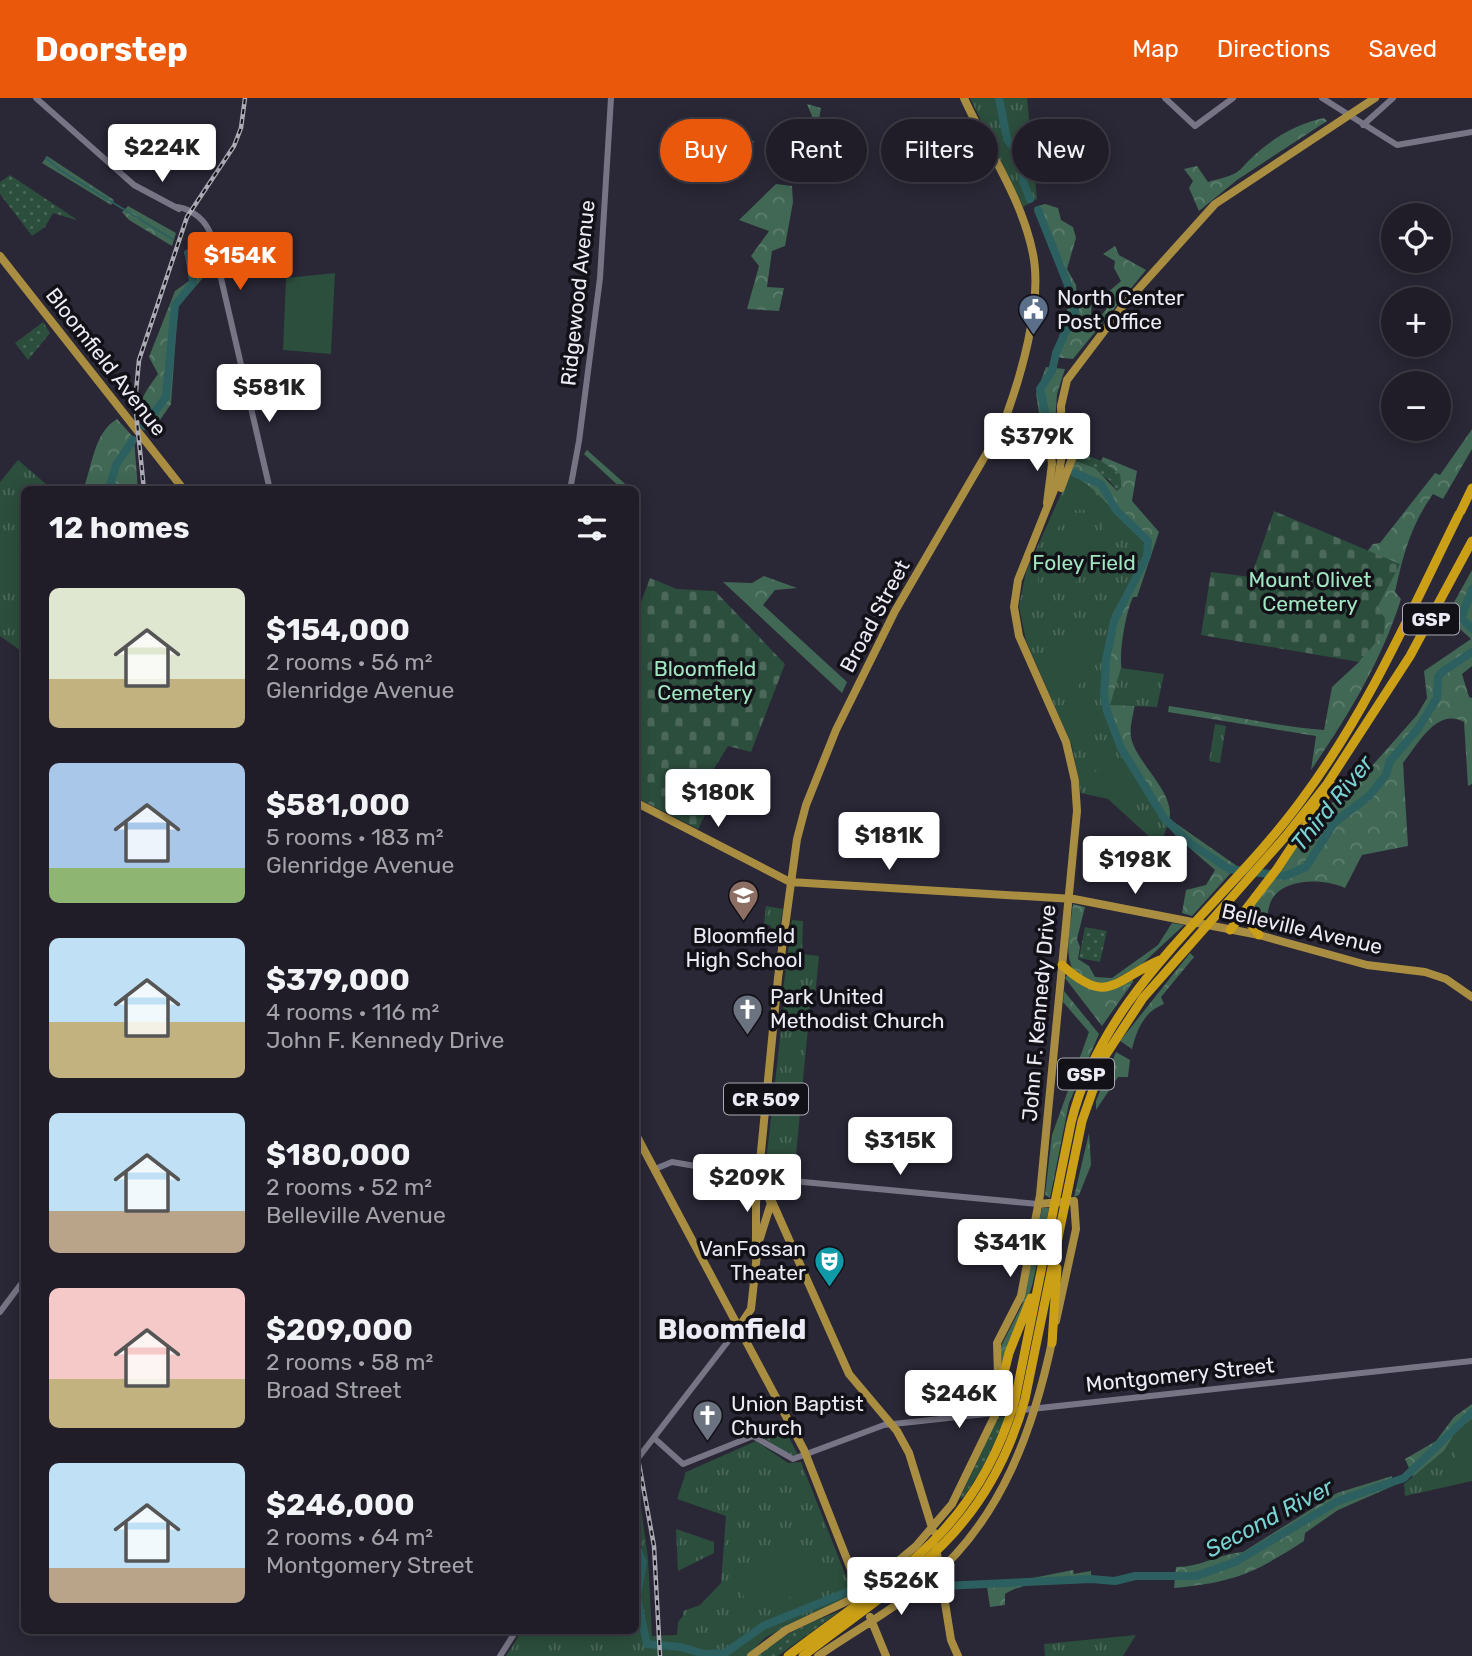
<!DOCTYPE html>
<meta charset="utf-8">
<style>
:root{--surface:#201d28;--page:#2d2a34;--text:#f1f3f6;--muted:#a2a2a8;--line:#3d3b45;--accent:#ea580c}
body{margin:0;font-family:Rubik,sans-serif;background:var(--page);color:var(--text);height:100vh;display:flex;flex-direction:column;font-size:26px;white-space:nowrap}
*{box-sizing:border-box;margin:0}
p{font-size:23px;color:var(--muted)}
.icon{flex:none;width:38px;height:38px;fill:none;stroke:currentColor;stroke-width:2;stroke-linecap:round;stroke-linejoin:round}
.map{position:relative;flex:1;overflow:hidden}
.panel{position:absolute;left:21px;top:388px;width:618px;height:1148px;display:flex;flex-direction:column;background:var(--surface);border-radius:10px;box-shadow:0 4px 18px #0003,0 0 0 2px var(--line)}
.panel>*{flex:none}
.guide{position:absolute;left:660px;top:21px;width:665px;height:63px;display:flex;gap:14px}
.controls{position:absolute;left:1381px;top:105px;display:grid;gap:14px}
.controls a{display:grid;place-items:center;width:70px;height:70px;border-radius:50%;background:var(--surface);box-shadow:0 4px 18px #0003,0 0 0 2px var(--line);font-size:35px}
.price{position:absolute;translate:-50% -60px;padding:0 16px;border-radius:7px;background:#fff;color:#222;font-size:23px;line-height:46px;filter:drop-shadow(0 2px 4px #0008)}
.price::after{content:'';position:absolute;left:50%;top:42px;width:21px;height:16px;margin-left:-10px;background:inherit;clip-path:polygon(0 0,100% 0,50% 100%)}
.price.active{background:var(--accent);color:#fff}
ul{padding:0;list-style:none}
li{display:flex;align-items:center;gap:21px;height:175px;padding:0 28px}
li span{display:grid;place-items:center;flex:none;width:196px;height:140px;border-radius:10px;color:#555}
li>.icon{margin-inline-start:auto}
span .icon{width:84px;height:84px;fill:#fffc;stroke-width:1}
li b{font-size:30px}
h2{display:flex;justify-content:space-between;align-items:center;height:84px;padding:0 28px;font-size:30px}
.chip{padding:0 24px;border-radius:32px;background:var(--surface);box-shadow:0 4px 18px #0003,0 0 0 2px var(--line);font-size:24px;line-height:63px}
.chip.active{background:var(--accent);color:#fff}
header{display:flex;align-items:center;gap:42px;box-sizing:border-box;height:98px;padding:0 35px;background:var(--accent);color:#fff}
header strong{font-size:33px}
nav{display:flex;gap:38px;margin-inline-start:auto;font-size:24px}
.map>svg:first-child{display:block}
.grass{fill:url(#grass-dots)}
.forest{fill:url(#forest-crowns)}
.cemetery{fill:url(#cemetery-stones)}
.park{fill:url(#park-tufts)}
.pitch{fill:#2c4e3d;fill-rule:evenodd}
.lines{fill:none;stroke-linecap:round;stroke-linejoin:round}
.stream{stroke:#2c5f5f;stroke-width:2}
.river{stroke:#2c5f5f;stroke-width:8}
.minor{stroke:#777485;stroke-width:6}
.major{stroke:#a98e42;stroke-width:8}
.highway{stroke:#cba016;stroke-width:9}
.rail-casing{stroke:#acaab5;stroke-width:4.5}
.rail{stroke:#121117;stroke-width:2;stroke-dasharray:5;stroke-linecap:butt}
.labels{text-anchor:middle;stroke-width:7;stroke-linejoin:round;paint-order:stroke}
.shield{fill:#121117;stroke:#aba9b2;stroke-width:2}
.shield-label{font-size:19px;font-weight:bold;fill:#eceaf4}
.street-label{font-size:21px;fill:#eceaf4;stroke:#121117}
.poi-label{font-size:21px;fill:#eceaf4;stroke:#121117;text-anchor:start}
.park-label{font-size:21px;fill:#a1e5c1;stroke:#121117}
.water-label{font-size:23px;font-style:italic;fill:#79d1d1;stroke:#121117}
.district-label{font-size:28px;font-weight:bold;fill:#eceaf4;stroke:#121117}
</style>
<header>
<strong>Doorstep</strong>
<nav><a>Map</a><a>Directions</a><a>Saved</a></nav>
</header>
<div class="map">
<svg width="1472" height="1558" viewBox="0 0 1472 1558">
<defs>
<pattern id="grass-dots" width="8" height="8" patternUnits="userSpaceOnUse" patternTransform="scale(1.75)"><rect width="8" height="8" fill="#2c4e3d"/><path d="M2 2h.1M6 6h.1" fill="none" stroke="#4b685a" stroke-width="1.8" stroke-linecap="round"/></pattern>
<pattern id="forest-crowns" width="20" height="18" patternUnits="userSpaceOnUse" patternTransform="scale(1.75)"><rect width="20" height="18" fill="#416854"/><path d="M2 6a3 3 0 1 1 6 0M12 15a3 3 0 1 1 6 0" fill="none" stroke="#5d7e6d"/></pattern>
<pattern id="cemetery-stones" width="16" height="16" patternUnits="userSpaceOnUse" patternTransform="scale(1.75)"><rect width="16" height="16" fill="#2c4e3d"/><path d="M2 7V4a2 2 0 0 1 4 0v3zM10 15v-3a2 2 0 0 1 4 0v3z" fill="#4b685a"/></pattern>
<pattern id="park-tufts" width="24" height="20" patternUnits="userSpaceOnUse" patternTransform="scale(1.75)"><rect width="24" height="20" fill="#2c4e3d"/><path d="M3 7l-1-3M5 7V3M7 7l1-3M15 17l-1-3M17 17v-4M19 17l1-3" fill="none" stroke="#4b685a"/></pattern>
</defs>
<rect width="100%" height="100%" fill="#2a2736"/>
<path class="grass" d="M10,77l66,44v1l-23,-7 -8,14 -13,9 -32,-42v-12z
M43,224l7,11 -22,27 -13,-17z
M1079,354l22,9 19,13 1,13 -4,4 -8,-11 -34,-19z
M1085,829l22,4 -7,31 -21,-4z
M998,1319h8l-21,47 -22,34h-3z
M840,1513l-62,45h-20c23,-22 53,-34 82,-45z"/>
<path class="forest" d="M807,6l14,4 -10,54 -14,1 -19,-14 5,-20h28l1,-13z
M1324,20l3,3 -90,59 -38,31 -10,-23 4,-7 -9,-12 13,-3 11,16c9,-3 26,-6 32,-12 22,-25 50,-45 84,-52z
M738,40l16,3 -10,27 -9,-19z
M47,58l67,44 -3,5 -69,-42z
M776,86l16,2 1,16 -8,44 -13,5 -5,36 17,1 -5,23 -32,-2 12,-43 -8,-10 18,-25 -30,-11z
M1045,106l13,4 3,12 12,7 3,11 -9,31 9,16 1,14 15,-1 -1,17 6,6 10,-13v-15l14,-12 -7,-13 1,-7 -12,-7 12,-8 4,9 27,15 -73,89 -20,-2 17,-57 -33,-86 1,-8z
M128,108l48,27 -4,13 -43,-26 -7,-8z
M194,154l9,26 -25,28 -7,98 -20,29c-20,-25 -9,-36 7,-59l-9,-17 26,-66 14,-10 -4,-26z
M1046,269l19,2 -8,25 -2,30 -14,1 -5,-31z
M117,321l17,19 4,52h-55c9,-23 11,-58 34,-71z
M1472,331v20l-29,50 -10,-5c-22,31 -30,61 -38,98l6,7c-19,61 -54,119 -90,171l5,-34 -148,-24 1,-6c52,7 103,20 155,24l8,-43 27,-25 18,-54 -10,-56 6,-8 7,-1 55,-70 5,2z
M587,352l45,40h-9l-39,-36z
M1103,359l34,14 -5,30 27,31 -22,65h-4c-7,14 -15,59 -11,73 3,10 13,20 13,30 0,12 -6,25 -4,37 5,29 59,66 31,95l-68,-128 35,-176 -59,-54 5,-13 20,7 22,23 4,-4 -1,-13 -19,-13z
M1472,472v96l-10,8 7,23 3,1v86l-4,2 -4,-64c-27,-15 -46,22 -61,41l5,83 -46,9 -17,33c-20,-9 -59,-11 -73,11 -4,7 -5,20 -7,27l-11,-2 -3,-10 3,-9 27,-34 39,-61 28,-17 69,-78 10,-17 -3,-27 47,-32 -11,-10 -8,-23z
M764,478l33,12 -22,2 -12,15 84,77 -5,11 -119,-111 29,1z
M1174,724l63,44 -45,50 -10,-3 4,-23 20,-5 9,-15 -39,-34 -4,-5z
M1073,806l12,3 -8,32 3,8 -2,12 11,7 6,11 17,1 46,-33 14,-22 12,2 -42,39 -37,21c-6,-2 -16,-3 -22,-6 -24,-11 -12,-55 -10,-75z
M1190,855l4,4 -33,40 3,7c-20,8 -27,25 -32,45l-12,-8z
M1068,876l25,16 40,-12v4l-31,44 -37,-48z
M1064,893l35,43 -30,69 -19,95 -5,-3 7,-60 37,-103 -26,-30z
M1116,954l14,8 -2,17h-10l-22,33v-9z
M1089,1035l2,32 -12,30 -5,2z
M1042,1110h7l-17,78 -30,88 -1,-28 21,-41z
M1472,1306v15l-16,13 -12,19 -31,26 -8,-18 31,-18 18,-24z
M1392,1378l1,10 -55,24 -33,23 -1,8c-51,33 -70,41 -130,47l2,-21c25,0 43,-13 67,-15l94,-59z
M1073,1472l1,4 17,-3v8c-28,2 -61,0 -86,15v11l-15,2 -3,-20z"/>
<path class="cemetery" d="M1274,413l126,53 -23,44 8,10 -1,15 -25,29 -158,-27 10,-63 40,5z
M650,480l27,11 38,2 70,73 -34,88 -23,-6 -28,45 13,8 -15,30 -63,-32v-179z"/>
<path class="park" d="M970,0h57l10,101 -14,8z
M18,362l35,30h-29v163l-24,-17v-154z
M1070,376c32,15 46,47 76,64v15l-34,62 -10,86 19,53 46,73 -4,10 -10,3 -45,-41 -27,-6 -9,-47 -46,-105 -7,-35 7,-34z
M1121,570l43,6 -7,33 -47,-2z
M1215,626l11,2 -6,37 -11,-2z
M766,808l17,3 -5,27h-4l-4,-11 -6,-1z
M792,822l11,1 -1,33 17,2 -4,41 -29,-3 -3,-3z
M784,905l26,3 -16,171 -27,-3 -1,-12z
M1472,1321v62l-67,15 -1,-12 40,-33 12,-19z
M784,1330l14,27h-11l-24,-18z
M756,1343l32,22 13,-1 52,132 -87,43 -20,19h-240l16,-25h113l1,-159 12,86 4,78 25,-1 1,-13 5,-6v-5l17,-6 21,-22 5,-67 -49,-17 9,-27z
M676,1431l38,13v11l-36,18z
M1136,1537l-13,21h-78l-1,-12z"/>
<path class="pitch" d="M335,175l-4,81 -48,-4 3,-72z
M1065,401l5,2 -2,6c91,-34 0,173 -37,82l-3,5 -5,-2zM1076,412c42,-4 24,36 15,57 -9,21 -27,60 -52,25 -7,-18 18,-75 37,-82z
M1070,421l28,13 -28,63 -28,-12z
M0,434l24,16v38l-24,-15z
M1078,532c23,23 11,48 -10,66l-27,-35z
M1094,606l4,14 -28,10 -4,-14z
M1115,661l22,32c-21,12 -40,8 -56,-10z
M1461,1332l11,1v41l-9,2 -6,-4 -1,-36z
M800,1444l18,44 -68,26 -17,-43z"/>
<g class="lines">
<path class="stream" d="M46,60l14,12 112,69"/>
<path class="river" d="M999,0l8,41 17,22 -1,20 7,18
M1038,112l32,80 5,21 -19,42 -4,18 -12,18 7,31
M144,328l22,-29 9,-92 18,-22v-16l-5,-14
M1075,375l26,11 15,26 32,31 -1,15 -33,65 -8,39 -2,36 3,15 14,37 43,70 26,25 39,26 56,7 21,-9 28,-44 35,-27 17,-21 4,-14 27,-31 20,-32 1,-21 4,-5 30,-20
M109,392l7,-25 17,-25
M1472,491l-11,29 11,11
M635,1446l8,18 -6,35 10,47 34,3 23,7 19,-1
M897,1482l24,7 170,-8 24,2 20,-5h61l39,-14 103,-61 66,-23 68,-66
M721,1558l42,-30 89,-36"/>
<path class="minor" d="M36,0l98,87 45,24
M1165,0l30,28 38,-28
M1322,0l75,47 75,-13
M1363,27l30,-27
M177,109c16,2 29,14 34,28l59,255
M570,392l9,-49 21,-163 11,-180
M655,1071l17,-7 99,17 267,25
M0,1214l24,-32
M654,1340l29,26 70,-28 40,23 91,-34 588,-64
M635,1364l104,-135
M500,1558l16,-25"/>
<path class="major" d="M0,158l184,234
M1061,390l22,-59
M1047,405l5,-39 -4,-34
M635,704l155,80 284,17 185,36 108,30 58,7 21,7 26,18
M635,1035l169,317 57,145
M758,1078l13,27 -11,35
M770,1099l79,177 48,57 12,22 24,78
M1038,1106l36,-3 2,28 -20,92
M756,1161v-56l22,-225 19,-139 9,-34 30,-75 59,-119 107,-184c18,-47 41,-123 31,-173 -11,-56 -46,-105 -69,-156
M739,1229l12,-18 6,-55
M936,1449l15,93 7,16
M870,1519l16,39
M751,1558l35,-26 68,-32 62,-52 36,-42 47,-97 -2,-64 24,-47 19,-101 37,-384 -2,-30 -9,-39 -47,-106 -5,-29 4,-27 40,-100 4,-26 -1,-48 6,-26 56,-74 92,-102 160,-106
M818,1558c36,-25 77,-47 110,-75 74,-62 106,-153 125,-244"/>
<path class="highway" d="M1461,413l11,-23
M1250,808l-1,16 10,13
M1230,832l47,-61 55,-83
M1062,867c46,42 52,15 98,-5
M1052,1245l5,-75
M999,1295l10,-40 22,-55
M788,1558c103,-79 188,-122 227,-256l56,-277c33,-136 153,-216 232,-325 65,-88 108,-187 156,-284
M803,1558c104,-80 184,-121 222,-257l57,-278 23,-65 38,-58 142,-161 42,-53 83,-128 62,-115"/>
<defs>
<path id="rail" d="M144,392l-9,-88 4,-42 48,-143 47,-71 7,-18 4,-30
M635,1344l19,104 6,110"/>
</defs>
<use href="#rail" class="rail-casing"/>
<use href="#rail" class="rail"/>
</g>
<defs>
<symbol id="civic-pin" viewBox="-11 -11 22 30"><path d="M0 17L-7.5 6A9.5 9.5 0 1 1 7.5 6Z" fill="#5c6f8a" stroke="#121117"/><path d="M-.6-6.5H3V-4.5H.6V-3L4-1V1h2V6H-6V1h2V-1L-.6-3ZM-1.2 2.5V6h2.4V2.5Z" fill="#fff"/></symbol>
<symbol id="school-pin" viewBox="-11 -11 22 30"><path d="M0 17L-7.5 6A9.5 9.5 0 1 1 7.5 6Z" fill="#8d6e63" stroke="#121117"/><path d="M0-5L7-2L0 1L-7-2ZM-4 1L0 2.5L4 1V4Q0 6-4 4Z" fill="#fff"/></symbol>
<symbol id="church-pin" viewBox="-11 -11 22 30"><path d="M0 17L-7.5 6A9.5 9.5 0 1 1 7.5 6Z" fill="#6b7280" stroke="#121117"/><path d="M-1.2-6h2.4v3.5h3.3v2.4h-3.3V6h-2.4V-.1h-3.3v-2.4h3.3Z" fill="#fff"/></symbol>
<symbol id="theatre-pin" viewBox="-11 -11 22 30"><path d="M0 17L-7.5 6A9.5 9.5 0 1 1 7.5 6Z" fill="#0f9aa8" stroke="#121117"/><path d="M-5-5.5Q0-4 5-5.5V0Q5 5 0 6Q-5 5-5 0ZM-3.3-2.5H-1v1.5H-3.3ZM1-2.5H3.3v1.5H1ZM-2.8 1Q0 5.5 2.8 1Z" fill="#fff"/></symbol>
</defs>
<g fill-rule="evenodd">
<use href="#civic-pin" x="1016" y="194" width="35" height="47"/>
<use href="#school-pin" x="726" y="780" width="35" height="47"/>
<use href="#church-pin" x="730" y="894" width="35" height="47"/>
<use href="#theatre-pin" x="812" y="1146" width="35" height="47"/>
<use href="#church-pin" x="690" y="1300" width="35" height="47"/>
</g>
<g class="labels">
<g class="shield">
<rect x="1403" y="505.5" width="56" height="31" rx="5"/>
<rect x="1058" y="960.5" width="56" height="31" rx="5"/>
<rect x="724" y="985.5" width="84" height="31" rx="5"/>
</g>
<g class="shield-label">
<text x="1431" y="528">GSP</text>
<text x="1086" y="983">GSP</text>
<text x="766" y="1008">CR 509</text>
</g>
<g class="street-label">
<text transform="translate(578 195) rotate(-84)" y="7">Ridgewood Avenue</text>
<text transform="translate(106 264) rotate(52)" y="7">Bloomfield Avenue</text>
<text transform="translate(875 518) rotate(-62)" y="7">Broad Street</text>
<text transform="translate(1302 831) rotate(13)" y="7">Belleville Avenue</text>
<text transform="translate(1039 915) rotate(-85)" y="7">John F. Kennedy Drive</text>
<text transform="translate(1180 1277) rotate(-6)" y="7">Montgomery Street</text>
</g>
<g class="poi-label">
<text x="1057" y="207">North Center<tspan x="1057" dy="24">Post Office</tspan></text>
<text x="744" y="845" text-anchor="middle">Bloomfield<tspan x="744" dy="24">High School</tspan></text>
<text x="770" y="906">Park United<tspan x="770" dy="24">Methodist Church</tspan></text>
<text x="806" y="1158" text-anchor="end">VanFossan<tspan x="806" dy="24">Theater</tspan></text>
<text x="731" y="1313">Union Baptist<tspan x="731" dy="24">Church</tspan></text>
</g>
<g class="park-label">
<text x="1084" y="472">Foley Field</text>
<text x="1310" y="489">Mount Olivet<tspan x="1310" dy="24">Cemetery</tspan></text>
<text x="705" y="578">Bloomfield<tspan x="705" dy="24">Cemetery</tspan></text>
</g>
<g class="water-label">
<text transform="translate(1332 705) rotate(-51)" y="8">Third River</text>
<text transform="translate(1269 1420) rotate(-28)" y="8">Second River</text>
</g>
<g class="district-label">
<text x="732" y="1241">Bloomfield</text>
</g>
</g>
</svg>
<div class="controls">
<a><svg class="icon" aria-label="locate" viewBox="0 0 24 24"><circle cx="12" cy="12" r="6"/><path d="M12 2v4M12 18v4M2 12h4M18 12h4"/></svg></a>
<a>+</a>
<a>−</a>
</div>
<b class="price" style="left:162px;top:86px">$224K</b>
<b class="price active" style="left:240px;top:194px">$154K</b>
<b class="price" style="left:269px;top:326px">$581K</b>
<b class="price" style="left:1037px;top:375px">$379K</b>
<b class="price" style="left:718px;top:731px">$180K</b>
<b class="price" style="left:889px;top:774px">$181K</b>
<b class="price" style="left:1135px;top:798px">$198K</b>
<b class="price" style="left:900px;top:1079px">$315K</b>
<b class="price" style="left:747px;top:1116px">$209K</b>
<b class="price" style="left:1010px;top:1181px">$341K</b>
<b class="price" style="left:959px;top:1332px">$246K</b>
<b class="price" style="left:901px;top:1519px">$526K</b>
<div class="guide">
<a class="chip active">Buy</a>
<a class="chip">Rent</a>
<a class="chip">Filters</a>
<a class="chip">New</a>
</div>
<section class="panel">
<h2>12 homes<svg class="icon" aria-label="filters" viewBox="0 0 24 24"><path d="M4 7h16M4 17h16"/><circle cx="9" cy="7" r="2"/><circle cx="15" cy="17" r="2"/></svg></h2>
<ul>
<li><span style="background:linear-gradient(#dfe7d0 65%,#c2b280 0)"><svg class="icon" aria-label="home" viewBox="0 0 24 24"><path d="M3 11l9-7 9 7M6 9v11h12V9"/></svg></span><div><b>$154,000</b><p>2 rooms · 56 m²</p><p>Glenridge Avenue</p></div></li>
<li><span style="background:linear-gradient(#a9c7e8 75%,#8fb573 0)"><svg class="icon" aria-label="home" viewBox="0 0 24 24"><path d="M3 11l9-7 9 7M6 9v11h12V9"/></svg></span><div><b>$581,000</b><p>5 rooms · 183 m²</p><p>Glenridge Avenue</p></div></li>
<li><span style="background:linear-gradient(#bfe0f5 60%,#c2b280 0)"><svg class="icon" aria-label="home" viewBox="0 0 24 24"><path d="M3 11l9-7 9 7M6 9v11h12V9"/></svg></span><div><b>$379,000</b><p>4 rooms · 116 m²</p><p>John F. Kennedy Drive</p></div></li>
<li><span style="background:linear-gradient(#bfe0f5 70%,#b9a48a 0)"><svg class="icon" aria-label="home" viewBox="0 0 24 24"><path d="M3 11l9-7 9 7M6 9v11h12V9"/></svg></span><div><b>$180,000</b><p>2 rooms · 52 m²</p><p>Belleville Avenue</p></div></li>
<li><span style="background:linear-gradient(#f6c9c9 65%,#c2b280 0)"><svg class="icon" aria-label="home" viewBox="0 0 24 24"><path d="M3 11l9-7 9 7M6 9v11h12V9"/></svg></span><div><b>$209,000</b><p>2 rooms · 58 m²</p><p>Broad Street</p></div></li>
<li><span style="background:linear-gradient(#bfe0f5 75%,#b9a48a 0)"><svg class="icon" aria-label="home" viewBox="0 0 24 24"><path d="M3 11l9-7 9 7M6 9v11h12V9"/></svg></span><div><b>$246,000</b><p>2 rooms · 64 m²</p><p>Montgomery Street</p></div></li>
</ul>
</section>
</div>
